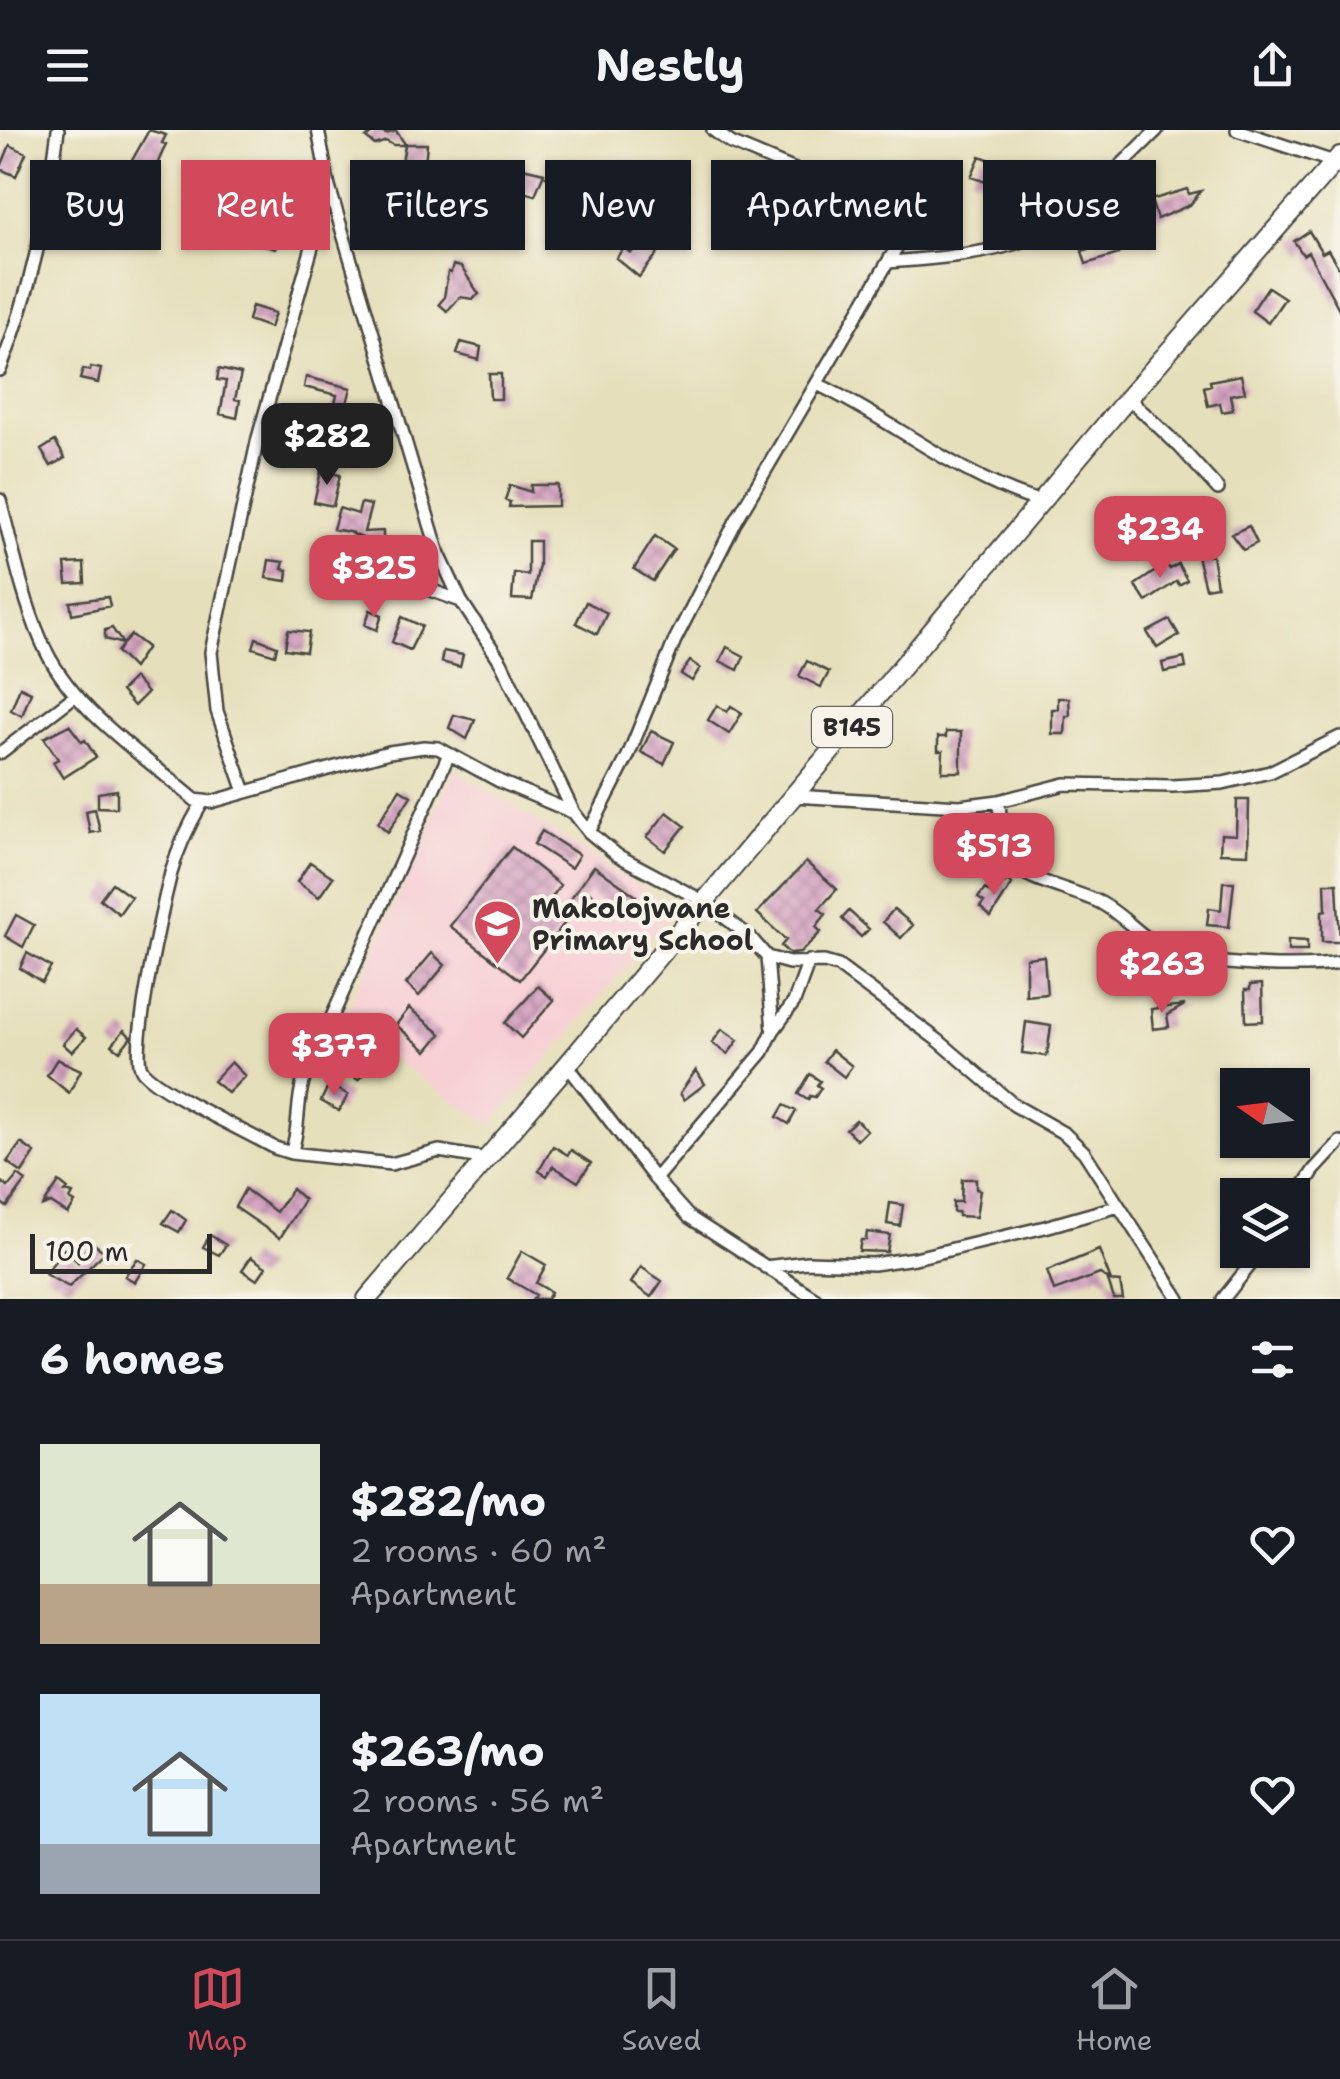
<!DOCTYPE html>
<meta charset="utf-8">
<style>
:root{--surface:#171b24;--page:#242831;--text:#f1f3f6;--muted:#9ea1a6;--line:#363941;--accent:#d1495b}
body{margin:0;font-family:"Shantell Sans",sans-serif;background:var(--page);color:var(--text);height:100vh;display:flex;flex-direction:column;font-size:38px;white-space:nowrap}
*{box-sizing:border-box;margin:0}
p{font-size:32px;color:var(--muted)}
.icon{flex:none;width:55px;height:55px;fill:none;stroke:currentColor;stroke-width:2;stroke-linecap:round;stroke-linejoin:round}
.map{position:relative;height:1169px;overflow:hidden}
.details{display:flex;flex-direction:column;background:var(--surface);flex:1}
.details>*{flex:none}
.guide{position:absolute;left:30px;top:30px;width:1280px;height:90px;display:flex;gap:20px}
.needle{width:65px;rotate:284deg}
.tools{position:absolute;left:1220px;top:938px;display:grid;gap:20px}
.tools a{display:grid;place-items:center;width:90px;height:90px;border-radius:0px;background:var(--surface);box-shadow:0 2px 8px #0004;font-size:50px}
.scale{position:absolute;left:30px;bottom:25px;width:182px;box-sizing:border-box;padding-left:10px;border:5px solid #2b2b2b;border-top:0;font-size:28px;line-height:35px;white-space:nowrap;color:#2b2b2b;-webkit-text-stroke:8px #f7f3e8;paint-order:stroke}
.price{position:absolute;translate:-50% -85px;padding:0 22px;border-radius:20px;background:var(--accent);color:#fff;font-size:32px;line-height:65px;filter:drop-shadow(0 2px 5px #0008)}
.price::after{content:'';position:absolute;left:50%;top:60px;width:30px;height:22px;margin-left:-15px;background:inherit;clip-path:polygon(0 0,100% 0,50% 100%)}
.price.current{background:#222;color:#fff}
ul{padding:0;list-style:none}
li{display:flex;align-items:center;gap:30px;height:250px;padding:0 40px}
li span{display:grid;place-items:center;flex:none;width:280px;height:200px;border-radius:0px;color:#555}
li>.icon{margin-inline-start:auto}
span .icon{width:120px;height:120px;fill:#fffc;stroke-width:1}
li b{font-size:42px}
h2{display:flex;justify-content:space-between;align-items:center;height:120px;padding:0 40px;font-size:42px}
.pill{padding:0 35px;border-radius:0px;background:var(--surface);box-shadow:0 2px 8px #0004;font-size:35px;line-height:90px}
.pill.current{background:var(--accent);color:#fff}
header{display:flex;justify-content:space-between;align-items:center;height:130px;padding:0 40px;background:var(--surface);font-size:45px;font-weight:700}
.dock{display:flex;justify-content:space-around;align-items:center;height:140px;border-top:2px solid var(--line);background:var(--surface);font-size:28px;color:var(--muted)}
.dock a{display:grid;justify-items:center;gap:5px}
.dock .current{color:var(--accent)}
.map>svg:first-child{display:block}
.built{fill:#f7cfd5}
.building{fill:url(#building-cross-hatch)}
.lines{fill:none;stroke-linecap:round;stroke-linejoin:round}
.street-casing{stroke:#474641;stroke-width:16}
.primary-casing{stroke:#474641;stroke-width:22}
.street{stroke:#fff;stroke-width:11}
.primary{stroke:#fff;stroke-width:18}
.labels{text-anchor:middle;stroke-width:8;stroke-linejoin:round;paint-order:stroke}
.shield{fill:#f7f3e8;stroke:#686764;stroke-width:2.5}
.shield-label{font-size:25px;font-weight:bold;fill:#2b2b2b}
.poi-label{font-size:28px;font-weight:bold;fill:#2b2b2b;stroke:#f7f3e8;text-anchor:start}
</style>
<header><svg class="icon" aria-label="menu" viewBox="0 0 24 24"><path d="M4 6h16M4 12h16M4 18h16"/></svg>Nestly<svg class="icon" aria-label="share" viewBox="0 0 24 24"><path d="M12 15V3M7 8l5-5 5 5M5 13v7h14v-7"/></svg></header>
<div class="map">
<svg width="1340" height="1169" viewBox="0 0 1340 1169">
<defs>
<pattern id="building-cross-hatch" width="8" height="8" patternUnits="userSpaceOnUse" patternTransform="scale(2.5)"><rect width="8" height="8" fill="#d6a4c2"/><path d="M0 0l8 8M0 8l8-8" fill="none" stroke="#ae869e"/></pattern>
</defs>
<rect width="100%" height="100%" fill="#f7f3e8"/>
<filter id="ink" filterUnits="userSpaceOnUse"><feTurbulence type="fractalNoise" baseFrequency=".01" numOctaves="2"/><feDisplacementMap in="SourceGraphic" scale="20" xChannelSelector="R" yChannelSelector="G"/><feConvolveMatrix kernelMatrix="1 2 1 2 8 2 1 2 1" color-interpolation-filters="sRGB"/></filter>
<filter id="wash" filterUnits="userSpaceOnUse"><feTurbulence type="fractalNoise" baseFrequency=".0048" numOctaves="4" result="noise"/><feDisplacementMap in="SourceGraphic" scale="40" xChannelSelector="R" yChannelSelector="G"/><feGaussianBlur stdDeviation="2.25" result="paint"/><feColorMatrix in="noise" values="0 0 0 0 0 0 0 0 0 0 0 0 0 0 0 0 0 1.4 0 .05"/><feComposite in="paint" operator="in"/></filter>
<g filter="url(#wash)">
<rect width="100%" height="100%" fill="#e6dfbb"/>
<path class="built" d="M454,639l221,140 -184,216 -149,-101z"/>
<g id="blocks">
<path class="building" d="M149,0l17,5 -4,8 4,1 -14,32 -23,-10z
M375,0l11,4 10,-3 9,13h22l-2,19 9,1 -3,23 6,1 -3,21 -17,-2 3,-32 -20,-2 5,-28h-12l-7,-4 -11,4 -9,-7z
M10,15l16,8 -10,23 -16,-7z
M980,26l45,17 -9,19 -45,-15z
M501,33l43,10 -9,22 -26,-8 -1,5 -31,-6 3,-13 5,1 1,-6 14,2z
M557,39l7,2 2,5 -1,5 -6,4 -13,-9z
M1031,41l35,9 -6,10 -30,-16z
M1127,43l22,28 -15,11 -21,-26z
M1187,59l2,5 12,-3 -11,14 -33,14 -6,-19z
M664,62l9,5 -10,19 -9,-5z
M438,90l20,4 -2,17 -8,-1 -12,-12z
M259,95l22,9 -6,15 -22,-9z
M1309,101l13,22 6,-3 12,20v41l-32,-59 -5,3 -9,-14z
M646,105l16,13 -23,29 -23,-19 8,-10 7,5z
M1115,111l4,13 -33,10 -4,-13z
M453,135l8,2 18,27 -6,5 -13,-2 -13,14 -8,-7 5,-6 4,-26 3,1z
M1268,157l17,11 -17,25 -16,-12z
M252,176l23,7 -5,15 -22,-8z
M461,212l20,5 -2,13 -22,-6z
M91,237l10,2 -3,14 -18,-4 3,-10 7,2z
M219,239l22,5 -6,25 5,1 -3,18 -17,-4 6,-33 -9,-1z
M489,244h12v25h-11z
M1241,245l4,17 -15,3 3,15 -11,2 -2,-9 -12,3 -4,-19 7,-2 -1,-4z
M306,247l45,11 -10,39 7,2 -4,17 -19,-4 12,-47 -33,-8z
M304,301l21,3 -2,10 -21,-4z
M55,311l10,17 -14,8 -10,-16z
M321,341l19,4 -7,31 -19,-4z
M510,355l21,7v-7h27v21l-49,1 1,-5 -5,-2z
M361,373l10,2 -7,27 19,-1v12h-9l-24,-10h4l-21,-4 6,-21 19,6z
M1249,396l8,17 -14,7 -12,-16z
M655,406l19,13 -21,32 -19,-12z
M528,411h11v24l-7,35 -20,-1 2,-26 14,2z
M1207,419l1,7 4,-1 5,31 -12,2 -9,-36z
M269,430l15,2 -2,7 6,1 -1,11 -21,-3z
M84,433l1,20 -18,1 -2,-20z
M1166,434l4,5 8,-5 9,16 -8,5 -2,-4 -31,21 -11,-17z
M108,467l2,9 -38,8 -2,-12z
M586,472l21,11 -10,21 -21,-11z
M370,480l12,5 -5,15 -12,-5z
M402,487l20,9 -12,24 -18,-8z
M1170,490l9,15 -22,13 -10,-16z
M112,498l11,16 8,-9 16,12 -14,21 -16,-16 6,-8 -18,-5v-9z
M288,500l21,2 -3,20 -21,-3z
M256,508l21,8 -2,9 -22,-7z
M727,517l17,9 -6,14 -18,-9z
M443,521l20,4 -3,12 -19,-5z
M1184,528l2,10 -22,4 -2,-9z
M690,531l10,7 -8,13 -11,-7z
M807,531l22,11 -8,15 -22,-11z
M134,548l13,15 -13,13 -13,-15z
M20,557l11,5 -9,24 -11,-6z
M1058,568h11l1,18h-4l-1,18h-13v-25h6z
M717,575l10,7 4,-6 11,7 -13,21 -21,-14z
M454,585l21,5 -8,19 -18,-11z
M69,595l13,17 3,-2 11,17 -33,21 -10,-16 5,-3 -14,-21z
M651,601l23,11 -10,22 -23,-12z
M946,602h15v40h-19l1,-21h-5v-14h8z
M400,659l11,7 -23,36 -10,-9z
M117,660v18l-19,-1v-14z
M1237,670h12l-1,54 -28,-1 1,-19 15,1z
M95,679l5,22 -10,2 -4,-22z
M667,682l18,14 -20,25 -18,-14z
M542,701l37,24 -8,13 -37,-24z
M512,717l48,38 -17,27 12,8 39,-54 42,30 -14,20 -33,-24 -69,88 -70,-54z
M310,732l23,15 -14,20 -22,-15z
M806,732l31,27 -18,20 7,5 -10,13 5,5 -21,21 -10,1 -9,-8 5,-6 -29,-27z
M1007,750l5,4 -21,33 -11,-10 4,-5 -6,-4 7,-9 7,5z
M1223,752h11l-5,45 -22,-2 2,-17 12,2z
M112,753l19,14 -12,17 -19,-15z
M1325,753h12l3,59h-18v-31l4,-1z
M894,779l19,16 -12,13 -18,-16z
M849,781l20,18 -8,8 -19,-18z
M16,785l18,10 -11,22 -18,-11z
M1288,810l19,1v10h-19z
M27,823l24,14 -9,15 -22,-14z
M432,823l13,12 -26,31 -13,-12z
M1044,826l3,38 -21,2v-38z
M1262,854l1,37 -17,1 -1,-32h5v-5z
M538,856l16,14 -33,38 -16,-15z
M1185,875l-18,10 2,12 -16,2 -2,-20z
M409,878l32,26 -14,17 -31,-26z
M1026,892l25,4 -4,30 -25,-3z
M76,899l10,8 -14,15 -9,-8z
M722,899l16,11 -10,14 -16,-11z
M124,900l7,7 -11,14 -8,-6z
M832,920l20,16 -8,11 -20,-16z
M355,924l16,11 -13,15 -18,-14z
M57,929l24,11 -12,23 -22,-18z
M231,932l14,14 -17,17 -15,-12z
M696,940l9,14 -21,16 -4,-7z
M810,944l10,7 -3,4 4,3 -6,9 -5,-1 -2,4 -10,-6z
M329,954l19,11 -9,16 -18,-10z
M784,975l12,6 -7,13 -12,-7z
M856,990l11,10 -10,10 -11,-11z
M21,1013l14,10 -13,20 -15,-11z
M553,1016l15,9 3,-5 20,13 -13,19 -25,-16 -6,10 -8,-5z
M18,1045l8,6 -19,26 -7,-5v-21l8,6z
M962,1049h14v10l4,1 -4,27 -18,-1v-4h-5v-10h8z
M59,1052l9,7 -3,3 8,2 -3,6 5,3 -7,11 -17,-11 -8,3z
M245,1059l31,23 16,-23 12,11 -24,38 -45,-31z
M890,1073l13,2 -3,21 -13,-2z
M172,1080l14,10 -7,12 -16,-9z
M867,1102l23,3 -3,17 -28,-1 2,-11h5z
M210,1105l16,10 -7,10 -16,-8z
M91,1112l14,10 -36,35 -24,-13 19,-25 14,13z
M1099,1120l12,31 -11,-7 -46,17 -7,-20z
M522,1121l24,14 -10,18 15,9 -4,7h-14l3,-4 -29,-17z
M251,1127l15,10 -9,13 -15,-10z
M137,1129l9,5 -11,18 -10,-6z
M641,1137l21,14 -11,16 -20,-14z
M1108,1151l12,1 3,17h-9z"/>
</g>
</g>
<g filter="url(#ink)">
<use href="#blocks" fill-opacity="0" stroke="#474641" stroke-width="2.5"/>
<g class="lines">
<defs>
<path id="street" d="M318,0l11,57 110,367 22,47 40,61 73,151 15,19 28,23 88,47 45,35 17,20 22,6 35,-1 14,4 101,75 75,64 51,29 19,18 95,147
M1237,0l97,32
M889,132c42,-3 116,-8 152,-30 43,-27 80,-67 116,-102
M0,240c31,-77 47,-158 58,-240
M817,254c77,36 142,94 225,118
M1128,268l52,49 38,42
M0,370c12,46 22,96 41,140 28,68 100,113 154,160l16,2 178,-50 35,-5 14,1 63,34 73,31
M376,441l85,30
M0,623l76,-58
M245,662l-28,-81 -6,-59 47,-214 71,-251
M794,666l166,10 39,-5 66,-17 107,2 51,-3 47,-11 70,-35
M999,671c2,17 -1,47 10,61 17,19 69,29 92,41 24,13 44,39 70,49 33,14 133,17 169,11
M202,673c-13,22 -24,45 -31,70 -7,28 -42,180 -29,197 14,20 107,63 133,78l16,5 100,11 48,-13 48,8
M589,702l39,-76 47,-116 62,-121 165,-281 1,-11 -13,-17 -159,-67 -18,-13
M773,901l21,-29 15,-41
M567,935l88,114 34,38 127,82
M291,1023c9,-23 5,-47 12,-71l146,-328
M655,1049l108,-127 10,-21 -6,-74
M1292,1073l22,-33 26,-28
M765,1137l42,-5 66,2 42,-6 130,-31 74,-21
M1223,1169l39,-49"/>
<path id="primary" d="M367,1169l200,-234 561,-667 212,-242"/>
</defs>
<use href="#street" class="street-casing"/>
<use href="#primary" class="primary-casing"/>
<use href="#street" class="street"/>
<use href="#primary" class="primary"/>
</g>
</g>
<defs>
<symbol id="school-pin" viewBox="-11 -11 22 30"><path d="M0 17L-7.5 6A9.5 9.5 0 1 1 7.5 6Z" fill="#d1495b" stroke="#f7f3e8"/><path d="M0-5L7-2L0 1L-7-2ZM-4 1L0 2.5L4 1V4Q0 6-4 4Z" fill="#fff"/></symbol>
</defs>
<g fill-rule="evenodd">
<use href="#school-pin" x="470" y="766" width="55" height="75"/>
</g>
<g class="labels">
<rect class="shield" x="812" y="577" width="80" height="40" rx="8"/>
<g class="shield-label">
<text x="852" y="606">B145</text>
</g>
<g class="poi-label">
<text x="532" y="788">Makolojwane<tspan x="532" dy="32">Primary School</tspan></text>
</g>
</g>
</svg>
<div class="tools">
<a><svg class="needle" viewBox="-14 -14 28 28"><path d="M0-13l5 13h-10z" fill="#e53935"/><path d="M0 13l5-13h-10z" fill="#9ea1a6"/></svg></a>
<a><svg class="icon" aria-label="layers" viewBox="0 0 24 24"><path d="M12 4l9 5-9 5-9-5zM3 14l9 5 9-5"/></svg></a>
</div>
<div class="scale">100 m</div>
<b class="price current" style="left:327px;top:358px">$282</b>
<b class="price" style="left:1160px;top:451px">$234</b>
<b class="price" style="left:374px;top:490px">$325</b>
<b class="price" style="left:994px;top:768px">$513</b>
<b class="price" style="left:1162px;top:886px">$263</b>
<b class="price" style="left:334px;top:968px">$377</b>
<div class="guide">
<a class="pill">Buy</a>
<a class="pill current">Rent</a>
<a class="pill">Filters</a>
<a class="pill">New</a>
<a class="pill">Apartment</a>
<a class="pill">House</a>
</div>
</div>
<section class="details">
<h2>6 homes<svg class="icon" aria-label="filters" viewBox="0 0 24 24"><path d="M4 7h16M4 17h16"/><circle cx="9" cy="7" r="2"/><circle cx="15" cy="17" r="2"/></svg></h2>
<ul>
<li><span style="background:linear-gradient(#dfe7d0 70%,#b9a48a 0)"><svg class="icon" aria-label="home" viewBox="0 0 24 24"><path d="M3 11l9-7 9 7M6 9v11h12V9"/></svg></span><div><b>$282/mo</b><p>2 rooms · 60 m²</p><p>Apartment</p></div><svg class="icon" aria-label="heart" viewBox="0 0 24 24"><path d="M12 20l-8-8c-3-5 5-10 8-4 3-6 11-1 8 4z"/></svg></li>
<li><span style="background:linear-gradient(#bfe0f5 75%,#9aa5b1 0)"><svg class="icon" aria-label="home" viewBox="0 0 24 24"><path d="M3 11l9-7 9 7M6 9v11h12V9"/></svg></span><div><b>$263/mo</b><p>2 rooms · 56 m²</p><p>Apartment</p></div><svg class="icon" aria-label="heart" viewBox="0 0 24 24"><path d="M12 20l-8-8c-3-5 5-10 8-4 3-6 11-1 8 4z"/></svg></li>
</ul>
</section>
<nav class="dock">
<a class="current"><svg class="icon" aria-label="map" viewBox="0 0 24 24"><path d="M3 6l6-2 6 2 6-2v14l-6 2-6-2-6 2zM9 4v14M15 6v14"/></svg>Map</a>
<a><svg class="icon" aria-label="saved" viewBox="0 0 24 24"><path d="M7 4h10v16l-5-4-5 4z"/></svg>Saved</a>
<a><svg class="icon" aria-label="home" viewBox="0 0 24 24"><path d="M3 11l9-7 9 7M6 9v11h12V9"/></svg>Home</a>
</nav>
